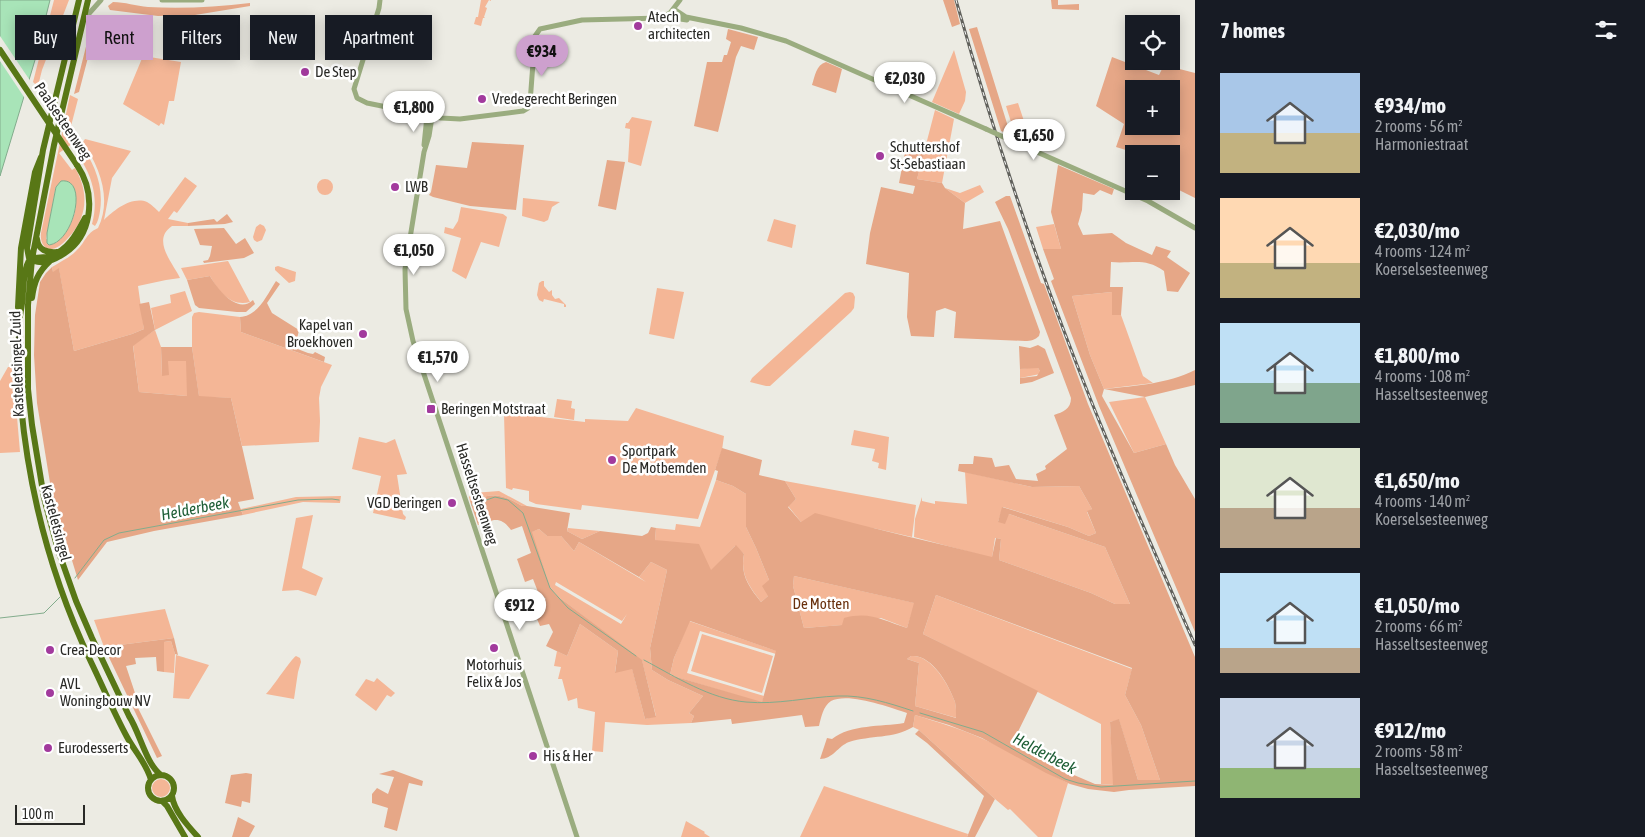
<!DOCTYPE html>
<meta charset="utf-8">
<style>
:root{--surface:#171b24;--page:#242831;--text:#f1f3f6;--muted:#9ea1a6;--accent:#cda0ce}
body{margin:0;font-family:"Asap Condensed",sans-serif;background:var(--page);color:var(--text);height:100vh;display:flex;flex-direction:column;font-size:19px;white-space:nowrap}
*{box-sizing:border-box;margin:0}
p{font-size:16px;color:var(--muted)}
.icon{flex:none;width:28px;height:28px;fill:none;stroke:currentColor;stroke-width:2;stroke-linecap:round;stroke-linejoin:round}
.map{position:relative;flex:1;overflow:hidden}
.details{display:flex;flex-direction:column;background:var(--surface);width:450px}
.details>*{flex:none}
.top-card{position:absolute;left:15px;top:15px;width:475px;height:45px;display:flex;gap:10px}
.tools{position:absolute;left:1125px;top:15px;display:grid;gap:10px}
.tools a{display:grid;place-items:center;width:55px;height:55px;border-radius:0px;background:var(--surface);box-shadow:0 2px 12px #0003;font-size:25px}
.scale{position:absolute;left:15px;bottom:12px;width:70px;box-sizing:border-box;padding-left:5px;border:2px solid #292926;border-top:0;font-size:14px;line-height:18px;white-space:nowrap;color:#292926;-webkit-text-stroke:4px #fff;paint-order:stroke}
.price{position:absolute;translate:-50% -42px;padding:0 11px;border-radius:18px;background:#fff;color:#222;font-size:16px;line-height:32px;filter:drop-shadow(0 1px 2px #0008)}
.price::after{content:'';position:absolute;left:50%;top:30px;width:15px;height:11px;margin-left:-8px;background:inherit;clip-path:polygon(0 0,100% 0,50% 100%)}
.price.on{background:var(--accent);color:#111}
ul{padding:0;list-style:none}
li{display:flex;align-items:center;gap:15px;height:125px;padding:0 25px}
li span{display:grid;place-items:center;flex:none;width:140px;height:100px;border-radius:0px;color:#555}
li>.icon{margin-inline-start:auto}
span .icon{width:60px;height:60px;fill:#fffc;stroke-width:1}
li b{font-size:21px}
h2{display:flex;justify-content:space-between;align-items:center;height:60px;padding:0 25px;font-size:21px}
.chip{padding:0 18px;border-radius:0px;background:var(--surface);box-shadow:0 2px 12px #0003;font-size:18px;line-height:45px}
.chip.on{background:var(--accent);color:#111}
main{display:flex;flex:1;min-height:0}
.map>svg:first-child{display:block}
.green{fill:#f4b696;fill-rule:evenodd}
.forest{fill:#e6a787;fill-rule:evenodd}
.water{fill:#a8e4b8;stroke:#82ac8c}
.pier{fill:#ecebe3}
.lines{fill:none;stroke-linecap:round;stroke-linejoin:round}
.stream{stroke:#82ac8c;stroke-width:1}
.minor{stroke:#9aac7f;stroke-width:5}
.major{stroke:#587716;stroke-width:6}
.rail-casing{stroke:#61615c;stroke-width:3}
.rail{stroke:#fff;stroke-width:1;stroke-dasharray:4;stroke-linecap:butt}
.minor-bridge{stroke:#9aac7f;stroke-width:5}
.major-bridge{stroke:#587716;stroke-width:6}
.poi-dot{fill:#a23a9d;stroke:#fff;stroke-width:2}
.labels{text-anchor:middle;stroke-width:5;stroke-linejoin:round;paint-order:stroke}
.poi-label{font-size:15px;fill:#292926;stroke:#fff;text-anchor:start}
.street-label{font-size:15px;fill:#292926;stroke:#fff}
.park-label{font-size:15px;fill:#69300d;stroke:#fff}
.water-label{font-size:16px;font-style:italic;fill:#1e5e36;stroke:#fff}
</style>
<main>
<div class="map">
<svg width="1195" height="837" viewBox="0 0 1195 837">
<rect width="100%" height="100%" fill="#ecebe3"/>
<path class="green" d="M54,0h15l-27,70 -3,12 -4,2 -2,-2z
M481,0h10v1l-2,-1 -4,7 2,1 -3,9 1,1h-2l-2,8 -7,-2 2,-7h2z
M954,50l12,42 -1,9 -6,13 -27,-12z
M143,56l38,6 -7,39h-5l-5,24 -3,-2 -2,3 -36,-22z
M70,95l8,4 -8,31 8,10 -19,13 13,17 3,-2c14,24 13,49 -7,70 -3,4 -10,10 -16,11 -9,1 -12,-9 -11,-16zM56,186l17,2c8,20 -2,41 -17,55l-10,-4z
M1018,103l13,39 -16,-7 -9,-29z
M935,110l19,9 -12,64 -25,-4z
M632,117l20,4 -11,45 -13,-4 2,-33 -5,-1 1,-5h2z
M85,139l46,12 -19,27 -8,42c10,-10 28,-24 43,-18 4,2 9,7 12,10l26,-35 12,9 -20,27 -3,-2 -6,8 20,4v3h-16c-21,14 1,37 8,52l-14,2 -28,6 6,43 -12,5 -58,17 -15,-82 -6,4 -1,-6c8,-5 17,-9 24,-16 10,-9 9,-17 22,-23 14,-29 2,-60 -15,-86z
M79,141c15,22 25,44 21,70 -1,6 -2,11 -5,15l-3,-2c6,-22 2,-42 -9,-61l2,-1 -11,-17z
M317 187a8 8 0 1 1 16 0a8 8 0 1 1-16 0Z
M980,185l4,7 -19,11 -20,-15 15,5z
M523,198l37,4 -8,5 -4,13 -4,2 -22,-6z
M461,207l42,7 4,3 -8,30 -18,-5 -15,37 -14,-8 9,-33 -17,-5 1,-6 8,2 5,-8z
M774,219l22,6 -4,23 -25,-7z
M260,224l4,2 2,4 -4,10 -5,2 -3,-2 -1,-3 3,-10z
M1054,224l7,25h-18l-7,-22z
M228,261l22,41c-19,5 -31,-10 -40,-26l-23,4 -6,-12z
M278,266l18,6 -1,9 -6,2 -14,-13v-3z
M542,281h2v5l5,6 3,-2v5l3,4 4,-1 7,7v2h-2v-3l-20,-5 -1,3 -4,-2 -2,-5 2,-12z
M657,288l27,4 -10,47 -25,-5z
M185,291l7,20 -37,19 6,17 1,29 6,-15 19,-1v36l-48,-4 -6,-47 22,-15 -4,-22 20,-5 -1,-8z
M850,292l3,1 2,4 -1,11 -3,4 -81,74h-4l-16,-4 2,-4 93,-85z
M1112,292v23h9l22,61 10,7 -49,6 -14,-34 -18,-59z
M199,312l41,5 1,15 91,33 -11,22 -2,11 1,23 -1,21 -77,4 -11,-48 -32,-1 -7,-50v-30l2,-4z
M8,367h3l2,3 7,82 -20,1v-72z
M1034,367l4,1 2,3v3l-20,4v-9z
M1145,397l21,47 -32,9 -25,-51z
M557,399l15,2 -1,7 4,1 -1,11 -20,-3z
M636,408l88,28 -2,14 -24,69 -116,-14 -1,5 -45,-6 -7,-3v-10l-16,-3 -1,2 -6,-2 -2,-74 26,-1 2,3 53,6v-3l43,2z
M854,430l35,7 -3,33 -8,-2 1,-5 -7,-2 3,-12 -24,-4z
M359,437l27,6 9,-4 12,35 -10,1 6,39 3,3 -1,3 -32,-7 8,-37 -29,-7z
M965,472l67,15 47,-1 13,23 -5,3 9,21 -7,3 -21,-9 -65,-20 -5,15 11,-8 96,33 25,57h-15l-24,-11 -92,-33 2,-21 -6,-1 -3,20 -78,-21 1,-18 7,-22v4l13,3v-3l32,3z
M716,480l17,6 13,8v33l10,21 13,32 -1,16 -7,6c-12,-16 -21,-27 -17,-48l-9,-8 -24,25 -56,-31 1,-12 19,2 1,-6 24,3z
M785,481l131,24 -4,32 -39,-9 -72,-6 -13,-16 8,-7z
M499,491l28,15h-5c-21,-13 -29,-13 -52,-5l-1,-4 4,-4z
M341,496l-1,7 -37,-1 -60,13 -2,-6 55,-12z
M313,515l-11,53 21,10 -7,18 -18,-6 -16,1 14,-73z
M568,528l32,3 -18,8 -15,-8z
M539,529l8,7h14l13,15 5,-9 67,40 -7,-5 12,-15 16,8 -17,78 2,22 16,10 35,16 -14,17 5,3 -3,7 -44,2 -42,-3 -2,30 -11,-1 3,-39 -17,-4 -1,-10 -9,3 -6,-22h-4l3,-12 -7,-1 3,-15 10,5 13,-32 38,27 -3,21 17,-4 13,51 11,-3 -14,-55 -86,-66 -6,-8 -19,-55zM556,582l66,39 5,-7 -6,10 -66,-39z
M794,576l121,27 -8,25 -26,-10 -38,7 -39,3 -11,-42z
M936,595l196,74 -7,26 16,30 19,55h-22l-19,-60 -9,2 4,63 -13,-1v-60l-178,-90z
M165,609l9,29 -70,9 -10,-27z
M689,621l88,30 -1,3 -76,-23 -13,42 77,23 -2,7 -92,-28 4,-17z
M702,634l71,22 -11,37 -71,-22z
M171,641l4,13 -1,19 -10,-1v-30z
M176,655l33,10 -20,34 -16,-1z
M296,656l4,2 1,4 -3,10 -4,27 -28,-5c7,-7 25,-35 30,-38z
M911,656c20,-2 38,29 44,46 1,5 1,11 2,16l-42,-12 4,-43 -12,-4z
M377,678l18,15 -4,4 -4,-2 -11,16 -21,-16 11,-16 8,3z
M915,715c22,7 44,13 66,23 30,13 57,31 87,45l-16,54h-14l-28,-28 -2,1 -13,-11 -76,-69 -6,-3z
M152 788a9 9 0 1 1 18 0a9 9 0 1 1-18 0Z
M824,786l144,48 -1,3h-167z
M686,821l19,11 -1,1 6,4h-29z"/>
<path class="forest" d="M943,0h11l6,24 -8,3z
M1051,0h7v5l21,-1v6l-27,-1z
M113,2c12,0 23,4 35,5 34,2 68,0 102,-4v3l-55,9 -37,1 -48,-6 -2,-4z
M95,18l2,3v2l-18,69 -5,2 19,-75z
M977,27l33,106v2l-9,-4 -32,-102z
M728,29l30,8 -4,13 -13,-4 -5,11 -18,75 -24,-6 13,-64h15l2,-7h3l4,-13 -5,-3z
M1112,57l47,18 5,-10 31,8v125l-24,-12v-32h-32l1,-5 -9,-4 -2,6 -13,-4 8,-23 -28,-18zM1134,89h37v37h-37z
M826,62l16,7 -6,24 -24,-8c3,-9 4,-20 14,-23z
M472,142l52,3 -8,65 -46,-4 -37,-9 -4,-2 2,-3 5,-27 31,3z
M906,147l19,3 -8,29 25,4 3,5 20,15 -2,26 37,-8 40,111 -1,4c-4,4 -8,5 -14,5l-71,-3 2,-26 -11,-4 -9,3 -2,26 -23,-1 -4,-19 2,-44 -43,-9 4,-31 11,-46 32,7 2,-8 -16,-3z
M607,160l18,2 -9,48 -18,-4z
M1058,165l56,24 -2,6 -12,-5 -6,5 -11,-2 -1,17 -4,14 5,11 29,-2 14,10 26,12 4,-9 15,5 -4,6 23,16 -12,19 -11,-1 -3,-20c-19,-14 -32,-7 -53,-9l-1,25h13l-2,28h-9v-23l-40,4 18,59 14,34c31,-3 63,-5 91,-19v15l-50,12 -41,-8 -2,7 32,57 32,-9 9,21 20,34v133l-96,-226 -48,-125 3,-2 -11,-30h18l-10,-37z
M1006,196h4l31,87 3,1 44,120 107,253v129l-66,4 -15,2 -26,-3 -18,-5 -24,-11 -64,-35 -33,-13 -34,-10 -2,12c-20,12 -42,8 -64,15 -11,4 -16,17 -29,17l7,-21 5,1c19,-15 49,-12 72,-16l3,-10c-18,-6 -59,-21 -76,-12 -8,5 -10,17 -12,25l-14,1 -3,-12 -70,9 -1,-5 -40,4 3,-7 -5,-3 14,-17 -35,-16 -16,-10 -2,-22 17,-78 -16,-8 -12,15 -60,-35 -5,9 -13,-15h-14l-8,-7 -7,3 18,55 6,8 86,65 14,57 -11,2 -13,-50 -17,4 3,-22 -38,-27 -13,32 -21,-10 7,-14 -4,-8 -9,2 -8,-19 14,-8 -8,-7 -5,-13 -8,3 -8,-23 14,-6 -9,-27 -11,4c-11,-15 -18,-10 -33,-5l-8,-24c23,-8 31,-8 52,5h5l43,7 -3,18 15,8 18,-8 42,5 6,-3 3,-6 5,1 -1,12 44,4 12,26 25,-25 8,9c-4,20 4,32 17,48l7,-6 -6,-10 7,-6 -13,-32 -10,-21v-33l-13,-8 -17,-6 2,-9 -3,-1 7,-22 40,12 -3,15 26,6 11,18 -8,8 13,15 14,-9c59,16 118,29 177,44l4,-19 5,1 -2,21 92,33 24,11h15l-25,-57 -96,-33 -4,10 -7,-2 4,-15 66,20 21,9 7,-3 -9,-22 5,-2 -13,-23 -47,1 -74,-16 1,-7h14l1,-8 18,2 3,9 14,-2 7,14 22,2 -2,-7 10,-5 -1,-3 22,-17 -13,-34c9,-3 17,-6 17,-17l-63,-169 -13,-27zM794,576l120,27 -7,25c-24,-7 -36,-17 -63,-10l-2,7 -38,3 -11,-42zM936,595l196,73 -7,27 16,30 19,55h-22l-19,-61 -9,3 3,63 -18,-1 -42,-18 -41,-22 26,-53 -115,-57zM690,621l86,30 -14,51 -92,-27 4,-17zM911,656c21,-2 38,29 44,46 1,5 1,11 1,16l-41,-12 4,-43 -12,-4z
M227,214l6,8 -8,2 -37,2v-3l26,-4 3,3z
M224,228l12,16 9,-6 9,15 -10,5 -40,5 -1,-2 5,-1 2,-4 2,-10 -12,-1 -6,-16z
M52,267l1,5 6,-4 15,83 58,-17 12,-5 -5,-25 10,-2 6,28 -22,16 6,46 48,4 -1,-35h-18l1,14 -7,1 -1,-29h31l7,49 32,2 23,101 -16,3 5,13 -89,16 -47,11 -29,38 -26,-85 -15,-92 -3,-48 1,-40 5,-33 6,-9z
M210,276c7,12 27,39 43,24l2,4 -9,8h-9l-38,-4 -4,-3 -8,-25z
M276,281l4,3 -13,19 5,10 27,17 -4,18 13,5 5,1 2,-2 10,5 -1,5 -83,-30 -1,-15c18,-1 27,-22 36,-36z
M1038,345l7,4 9,24 -22,9 -12,2v-6l17,-2 3,-5 -2,-3 -18,1 -1,-23 11,2z
M174,638l4,17 -3,-1 -4,-13 -7,1v30l-7,-1 -1,-14 -21,1 1,6 -10,2 11,33 -3,1 28,56 -5,2 -53,-111z
M919,730l76,69 -20,38h-8l17,-41 -57,-53 -12,-9z
M393,770l30,11 -1,5 -13,-3 -12,48 -13,-4 4,-19 -16,-5v-9l5,-6 11,6 6,-17 -15,-3z
M246,773l6,1 -2,29 -8,-2 -1,6 -16,-4 6,-28z
M238,817l17,9 -6,11h-17z"/>
<path class="water" d="M0,0h50l-15,60 -35,116z
M61,181c28,-4 13,61 -12,64l-2,-2v-10l9,-46z"/>
<path class="pier" d="M0,36l31,46 -5,18 -26,-39z"/>
<g class="lines">
<path class="stream" d="M472,505l23,-8 13,3 15,13 27,75 18,20 68,48
M75,578l29,-38 15,-7 179,-33 34,-1 7,1
M0,618l44,-5 16,-16
M644,660c32,17 66,39 102,42 31,3 62,-5 92,-6 26,-1 51,7 75,15
M920,713l63,19 82,47 13,4 23,4 94,-6"/>
<path class="minor" d="M162,0h40
M380,0l-1,8 -25,81 3,9 10,5 74,15 19,1 63,-8 5,-3 2,-5 5,-67 5,-7 42,-9 79,-2 9,-5 10,-13
M674,9l12,8 55,11 45,13 200,88
M670,13l10,6 7,1
M85,18l16,-18
M432,117l-3,19 -5,16 -19,117 1,40 7,32 164,496
M1010,140l138,61 47,27
M424,145l3,-29"/>
<path class="major" d="M88,0l-34,145 -22,114 -4,46v84l4,36 12,73 14,52 18,51 16,37 37,78c11,17 17,48 32,59
M77,165c20,30 16,73 -17,91 -8,5 -17,8 -26,5l-5,-3 -2,-10 16,-98 36,-150
M37,239c1,11 10,14 20,13
M30,259c-8,11 -6,37 -9,51 -6,31 -3,64 0,95 8,88 32,177 70,257 12,25 23,51 36,75 8,15 20,27 24,43
M30,259c7,-2 14,-1 20,-3 18,-5 27,-23 35,-38
M32,298c2,-16 6,-26 18,-37
M18,307l3,-59 14,-76 6,-15
M148 788a13 13 0 1 1 26 0a13 13 0 1 1-26 0Z
M172,796c2,15 16,30 26,41
M162,801l5,5 18,31"/>
<defs>
<path id="rail" d="M956,0c38,135 82,268 134,398 33,83 69,165 105,247"/>
</defs>
<use href="#rail" class="rail-casing"/>
<use href="#rail" class="rail"/>
<path class="minor-bridge" d="M986,129l24,11"/>
<path class="major-bridge" d="M0,50l77,115"/>
</g>
<g class="poi-dot">
<circle cx="638" cy="26" r="5"/>
<circle cx="305" cy="72" r="5"/>
<circle cx="482" cy="99" r="5"/>
<circle cx="880" cy="156" r="5"/>
<circle cx="395" cy="187" r="5"/>
<circle cx="363" cy="334" r="5"/>
<rect x="426" y="404" width="10" height="10" rx="2.5"/>
<circle cx="612" cy="460" r="5"/>
<circle cx="452" cy="503" r="5"/>
<circle cx="494" cy="648" r="5"/>
<circle cx="50" cy="650" r="5"/>
<circle cx="50" cy="693" r="5"/>
<circle cx="48" cy="748" r="5"/>
<circle cx="533" cy="756" r="5"/>
</g>
<g class="labels">
<g class="poi-label">
<text x="648" y="22">Atech<tspan x="648" dy="17">architecten</tspan></text>
<text x="315" y="77">De Step</text>
<text x="492" y="104">Vredegerecht Beringen</text>
<text x="890" y="152">Schuttershof<tspan x="890" dy="17">St-Sebastiaan</tspan></text>
<text x="405" y="192">LWB</text>
<text x="353" y="330" text-anchor="end">Kapel van<tspan x="353" dy="17">Broekhoven</tspan></text>
<text x="441" y="414">Beringen Motstraat</text>
<text x="622" y="456">Sportpark<tspan x="622" dy="17">De Motbemden</tspan></text>
<text x="442" y="508" text-anchor="end">VGD Beringen</text>
<text x="60" y="655">Crea-Decor</text>
<text x="494" y="670" text-anchor="middle">Motorhuis<tspan x="494" dy="17">Felix &amp; Jos</tspan></text>
<text x="60" y="689">AVL<tspan x="60" dy="17">Woningbouw NV</tspan></text>
<text x="58" y="753">Eurodesserts</text>
<text x="543" y="761">His &amp; Her</text>
</g>
<g class="street-label">
<text transform="translate(63 121) rotate(56)" y="5">Paalsesteenweg</text>
<text transform="translate(17 364) rotate(-92)" y="5">Kasteletsingel-Zuid</text>
<text transform="translate(477 494) rotate(72)" y="5">Hasseltsesteenweg</text>
<text transform="translate(56 523) rotate(75)" y="5">Kasteletsingel</text>
</g>
<g class="park-label">
<text x="821" y="609">De Motten</text>
</g>
<g class="water-label">
<text transform="translate(195 508) rotate(-11)" y="6">Helderbeek</text>
<text transform="translate(1045 753) rotate(28)" y="6">Helderbeek</text>
</g>
</g>
</svg>
<div class="tools">
<a><svg class="icon" aria-label="locate" viewBox="0 0 24 24"><circle cx="12" cy="12" r="6"/><path d="M12 2v4M12 18v4M2 12h4M18 12h4"/></svg></a>
<a>+</a>
<a>−</a>
</div>
<div class="scale">100 m</div>
<b class="price on" style="left:542px;top:77px">€934</b>
<b class="price" style="left:905px;top:104px">€2,030</b>
<b class="price" style="left:414px;top:133px">€1,800</b>
<b class="price" style="left:1034px;top:161px">€1,650</b>
<b class="price" style="left:414px;top:276px">€1,050</b>
<b class="price" style="left:438px;top:383px">€1,570</b>
<b class="price" style="left:520px;top:631px">€912</b>
<div class="top-card">
<a class="chip">Buy</a>
<a class="chip on">Rent</a>
<a class="chip">Filters</a>
<a class="chip">New</a>
<a class="chip">Apartment</a>
</div>
</div>
<section class="details">
<h2>7 homes<svg class="icon" aria-label="filters" viewBox="0 0 24 24"><path d="M4 7h16M4 17h16"/><circle cx="9" cy="7" r="2"/><circle cx="15" cy="17" r="2"/></svg></h2>
<ul>
<li><span style="background:linear-gradient(#a9c7e8 60%,#c2b280 0)"><svg class="icon" aria-label="home" viewBox="0 0 24 24"><path d="M3 11l9-7 9 7M6 9v11h12V9"/></svg></span><div><b>€934/mo</b><p>2 rooms · 56 m²</p><p>Harmoniestraat</p></div></li>
<li><span style="background:linear-gradient(#ffd9b3 65%,#c2b280 0)"><svg class="icon" aria-label="home" viewBox="0 0 24 24"><path d="M3 11l9-7 9 7M6 9v11h12V9"/></svg></span><div><b>€2,030/mo</b><p>4 rooms · 124 m²</p><p>Koerselsesteenweg</p></div></li>
<li><span style="background:linear-gradient(#bfe0f5 60%,#7fa58c 0)"><svg class="icon" aria-label="home" viewBox="0 0 24 24"><path d="M3 11l9-7 9 7M6 9v11h12V9"/></svg></span><div><b>€1,800/mo</b><p>4 rooms · 108 m²</p><p>Hasseltsesteenweg</p></div></li>
<li><span style="background:linear-gradient(#dfe7d0 60%,#b9a48a 0)"><svg class="icon" aria-label="home" viewBox="0 0 24 24"><path d="M3 11l9-7 9 7M6 9v11h12V9"/></svg></span><div><b>€1,650/mo</b><p>4 rooms · 140 m²</p><p>Koerselsesteenweg</p></div></li>
<li><span style="background:linear-gradient(#bfe0f5 75%,#b9a48a 0)"><svg class="icon" aria-label="home" viewBox="0 0 24 24"><path d="M3 11l9-7 9 7M6 9v11h12V9"/></svg></span><div><b>€1,050/mo</b><p>2 rooms · 66 m²</p><p>Hasseltsesteenweg</p></div></li>
<li><span style="background:linear-gradient(#c9d6e8 70%,#8fb573 0)"><svg class="icon" aria-label="home" viewBox="0 0 24 24"><path d="M3 11l9-7 9 7M6 9v11h12V9"/></svg></span><div><b>€912/mo</b><p>2 rooms · 58 m²</p><p>Hasseltsesteenweg</p></div></li>
</ul>
</section>
</main>
